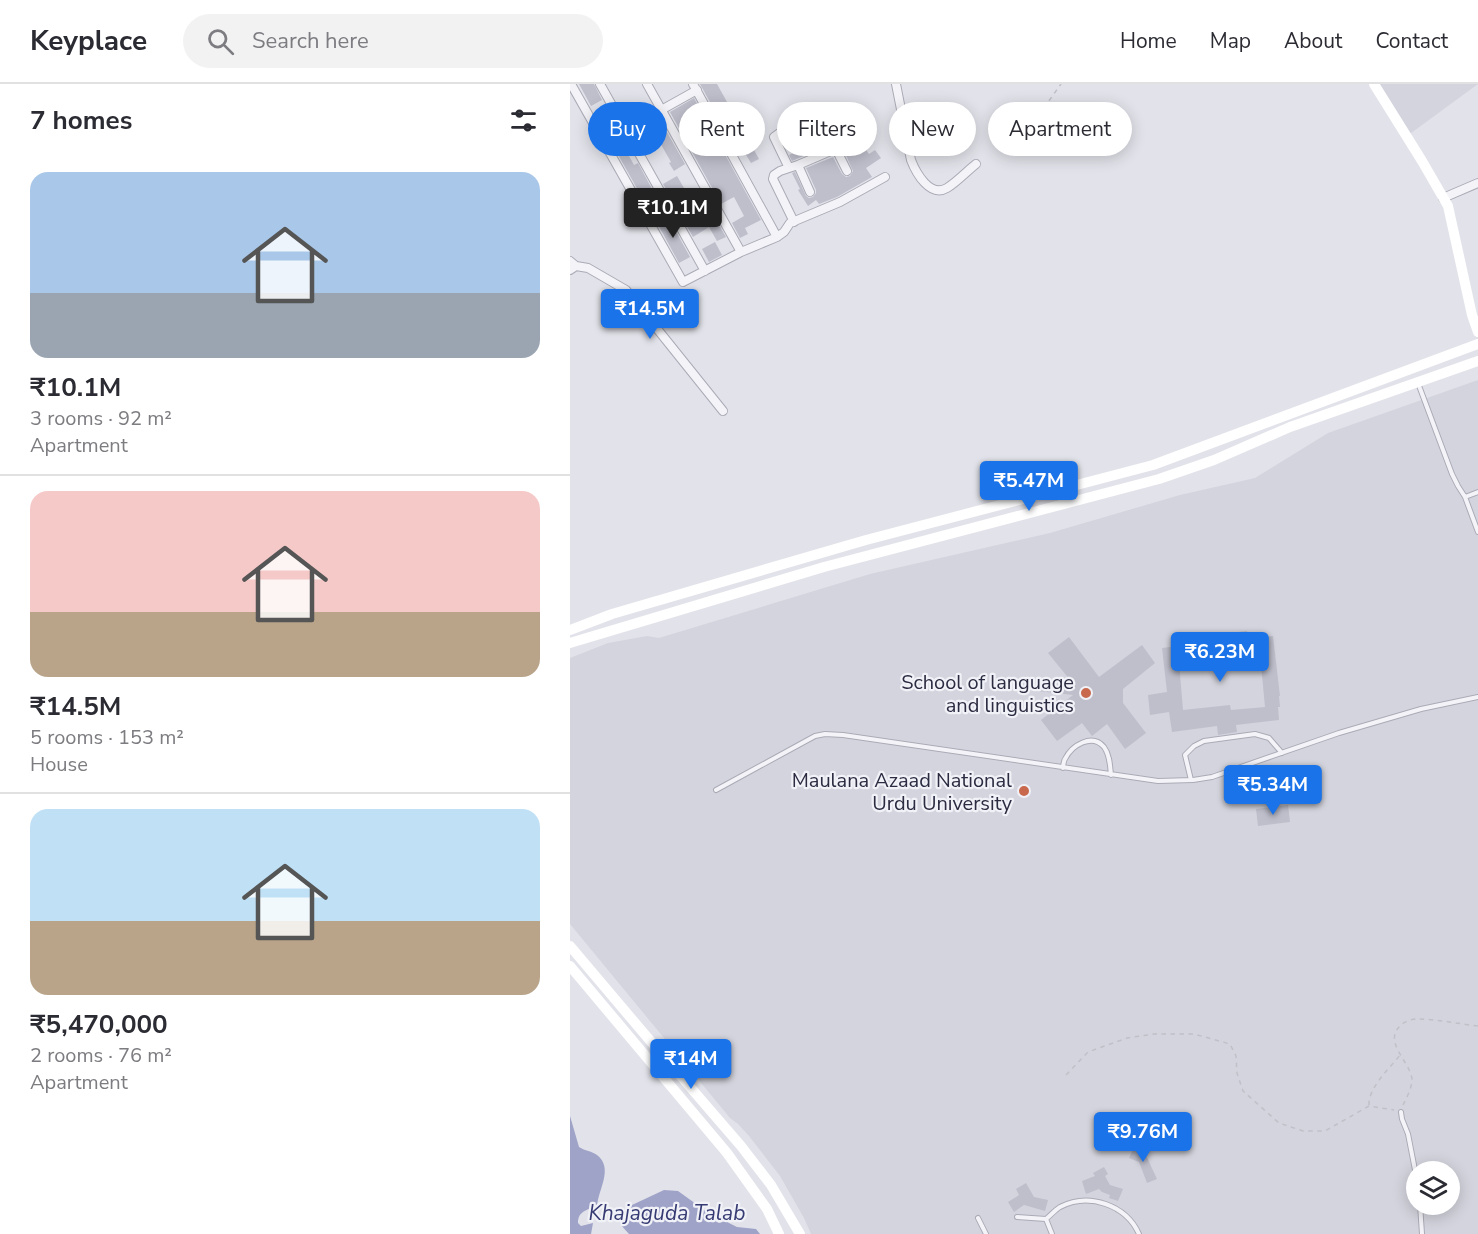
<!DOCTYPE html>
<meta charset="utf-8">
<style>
:root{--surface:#fff;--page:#f2f2f3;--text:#2b2b33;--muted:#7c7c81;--line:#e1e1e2;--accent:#1a73e8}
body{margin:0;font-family:"Nunito Sans",sans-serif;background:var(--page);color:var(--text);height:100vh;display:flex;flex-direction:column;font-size:22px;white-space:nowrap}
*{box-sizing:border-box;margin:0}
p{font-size:20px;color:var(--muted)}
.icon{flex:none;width:33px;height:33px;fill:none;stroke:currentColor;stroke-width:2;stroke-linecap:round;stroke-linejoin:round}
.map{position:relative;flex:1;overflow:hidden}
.details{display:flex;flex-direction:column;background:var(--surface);width:570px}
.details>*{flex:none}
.hud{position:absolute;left:18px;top:18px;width:570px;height:54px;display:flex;gap:12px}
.fabs{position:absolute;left:836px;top:1077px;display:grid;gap:12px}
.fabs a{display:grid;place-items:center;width:54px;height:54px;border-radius:50%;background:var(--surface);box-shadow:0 3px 15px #0003;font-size:30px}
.price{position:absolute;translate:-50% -51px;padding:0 14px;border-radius:6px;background:var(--accent);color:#fff;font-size:20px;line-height:39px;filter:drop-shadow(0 2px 3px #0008)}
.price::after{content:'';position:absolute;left:50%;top:36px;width:18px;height:14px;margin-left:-9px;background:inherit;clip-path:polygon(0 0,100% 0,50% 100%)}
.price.current{background:#222;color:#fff}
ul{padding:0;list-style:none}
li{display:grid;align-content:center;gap:12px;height:318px;padding:0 30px}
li+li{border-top:2px solid var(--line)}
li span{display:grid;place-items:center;height:186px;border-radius:18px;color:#555}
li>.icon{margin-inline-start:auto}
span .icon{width:108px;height:108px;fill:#fffc;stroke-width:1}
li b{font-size:26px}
h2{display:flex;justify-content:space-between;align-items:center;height:72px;padding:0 30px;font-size:26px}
.pill{padding:0 21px;border-radius:27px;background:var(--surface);box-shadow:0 3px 15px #0003;font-size:21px;line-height:54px}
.pill.current{background:var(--accent);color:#fff}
header{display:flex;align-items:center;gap:36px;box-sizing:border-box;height:84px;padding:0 30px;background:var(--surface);border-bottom:2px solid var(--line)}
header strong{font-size:28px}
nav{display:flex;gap:33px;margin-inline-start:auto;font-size:21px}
.search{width:420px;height:54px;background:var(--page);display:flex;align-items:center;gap:15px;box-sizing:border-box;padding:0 21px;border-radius:33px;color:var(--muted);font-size:22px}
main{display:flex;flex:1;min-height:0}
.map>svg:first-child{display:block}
.built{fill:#d4d4de;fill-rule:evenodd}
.water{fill:#9fa3c8}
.building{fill:#bfbfcc;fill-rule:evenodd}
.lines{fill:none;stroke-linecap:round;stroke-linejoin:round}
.lane-casing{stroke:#ababb7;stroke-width:6}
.street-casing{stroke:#ababb7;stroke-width:10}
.path{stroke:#c0c0c8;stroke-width:1.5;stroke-dasharray:4.5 4.5;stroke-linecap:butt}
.lane{stroke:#f4f4f8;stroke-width:4}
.street{stroke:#f4f4f8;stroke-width:8}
.secondary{stroke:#fff;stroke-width:10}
.poi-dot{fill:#c8684d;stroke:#f1f2f7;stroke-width:2}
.labels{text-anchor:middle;stroke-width:4.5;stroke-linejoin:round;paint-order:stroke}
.poi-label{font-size:20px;fill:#2b2b41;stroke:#f1f2f7;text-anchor:end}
.water-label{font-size:21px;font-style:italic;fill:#363b73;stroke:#f1f2f7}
</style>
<header>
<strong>Keyplace</strong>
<div class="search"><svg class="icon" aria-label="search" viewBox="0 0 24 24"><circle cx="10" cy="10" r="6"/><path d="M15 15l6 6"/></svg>Search here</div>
<nav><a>Home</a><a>Map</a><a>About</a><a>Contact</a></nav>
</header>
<main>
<section class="details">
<h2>7 homes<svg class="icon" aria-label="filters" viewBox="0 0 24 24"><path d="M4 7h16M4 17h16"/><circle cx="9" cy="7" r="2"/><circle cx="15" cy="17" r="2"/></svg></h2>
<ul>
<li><span style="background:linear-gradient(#a9c7e8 65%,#9aa5b1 0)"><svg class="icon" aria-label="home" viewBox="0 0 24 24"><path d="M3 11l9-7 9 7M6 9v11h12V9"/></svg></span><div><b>₹10.1M</b><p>3 rooms · 92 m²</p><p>Apartment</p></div></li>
<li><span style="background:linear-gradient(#f6c9c9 65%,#b9a48a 0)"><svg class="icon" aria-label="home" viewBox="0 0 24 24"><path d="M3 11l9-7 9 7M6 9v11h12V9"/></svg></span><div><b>₹14.5M</b><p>5 rooms · 153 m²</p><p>House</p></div></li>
<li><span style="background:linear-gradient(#bfe0f5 60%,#b9a48a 0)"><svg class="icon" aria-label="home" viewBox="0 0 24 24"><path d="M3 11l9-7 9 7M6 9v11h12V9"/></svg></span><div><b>₹5,470,000</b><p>2 rooms · 76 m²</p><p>Apartment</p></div></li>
</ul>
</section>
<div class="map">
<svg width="908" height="1150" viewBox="0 0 908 1150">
<rect width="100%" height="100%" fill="#e2e2ea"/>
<path class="built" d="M804,0h104l-71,52z
M908,296v854h-667l-7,-16 -24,-42 -31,-40 -11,-12 -8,-6 -160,-194v-266l38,-15 39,-7 12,2 211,-64 180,-41 130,-38 75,-17 73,-45zM846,1088h33v32h-33z"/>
<path class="water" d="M0,1032l9,31c6,4 13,4 18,8 17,13 1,35 0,51 -10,4 -19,5 -19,17l3,3 12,-3 -2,11h-21z
M94,1106l14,1 25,18 6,5 2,5 8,4 6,-2 12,6 19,2 4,5h-131l-9,-10 6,-12 6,-7z"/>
<path class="building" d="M9,0h15l8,16 -11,6z
M130,0h17l42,75 -8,4 -26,-43 -4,2z
M124,14l67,122 -16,8 3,6 -8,4 -8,-15 12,-7 -10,-19 -13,7 -51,-92z
M65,18l7,12 -14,8 -7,-13z
M268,27l24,37 2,-1 5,7 6,-4 6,8 -15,10 6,9 -35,20 -18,7 -3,-4 -8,6 -10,-16 2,-1 -8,-16 3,-1 11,24 3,2 4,-1 3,-4v-3l-10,-22 27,-11 9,17 4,3 4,-1 3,-5 -9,-20 2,-6 -3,-3 -5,-1 -46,20 -3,-6 11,-5 -3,-5 37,-21 -4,-7z
M40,30l8,14 -11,6 -8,-14z
M89,34l26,46 -11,7 -5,-8 2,-1 -12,-21 -15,9 -10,-18z
M53,54l5,7 -4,2 10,18 4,-2 21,39 -11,6 -36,-64z
M107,92l7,12 -14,8 -7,-12z
M133,113l23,40 -9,4 -8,-14 -16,10 -16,-28z
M97,131l23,42 -11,6 -23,-42z
M145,158l7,13 -13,7 -7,-13z
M677,547l1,8 25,-3 7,60h-1l1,11h-2l1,13 -43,5 1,7 -19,3 -1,-9 -45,6 -3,-20 -19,3 -2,-20 19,-3 -5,-44 34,-4 -1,-7zM690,570l5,53 -34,3 -1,-5 -47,5 -4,-48z
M499,553l30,40 43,-32 13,18 -32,26v14l23,30 -21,16 -18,-25 -15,12 -10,-13 -25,18 -16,-21 32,-25 -35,-4 -1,-8 38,3 -27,-33z
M718,721l2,17 -32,4 -2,-17z
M565,1061l8,4 14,30 -10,4 -8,-21 -10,-4z
M534,1083l4,7 -3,2 5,9 13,4 -5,12 -9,-3 1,-3 -8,-3 -3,-3 -13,5 -4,-13 13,-5 -2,-3z
M456,1099l8,14 14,3 -3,11 -21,-6 -10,7 -6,-10 11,-7 -3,-6z"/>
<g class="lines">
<defs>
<path id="lane" d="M848,299l34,91 6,12 7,11 13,35
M895,413l13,-5
M493,684c0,-2 1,-8 2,-9 7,-14 27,-26 39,-12 6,8 6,19 7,28
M621,696l-6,-25 9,-9 10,-5 51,-7 14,4 13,15
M146,706l99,-54 10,-2 18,1 315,46 35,-1 19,-3 127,-44 82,-24 57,-12
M831,1028l1,7 6,15 8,41
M850,1120l2,30
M447,1133l29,2c5,-4 9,-9 14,-12 29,-15 66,-2 79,27
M408,1134l8,16
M476,1135l6,15"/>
<path id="street" d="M1,0l112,198 58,-30 36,-15 -84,-153
M30,0l105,187
M77,0l94,168
M326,0l15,76c5,13 19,38 36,28 10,-6 20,-17 29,-24
M34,58l93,-52
M266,65l11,22
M228,81l12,27
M219,84l-15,-31 37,-27
M873,114l35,-15
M224,138l-21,-43 1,-4 6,-4 18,-6 42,-18
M207,153l7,-5 6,-9 50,-21 45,-25
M0,177l6,5 -6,4
M6,182l12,2 38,22 97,121"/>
</defs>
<use href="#lane" class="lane-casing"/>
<use href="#street" class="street-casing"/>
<path class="path" d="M458,46l33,-46
M496,991l22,-23 39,-14 27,-4h40l36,10 6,12 1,17 6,18 36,32 24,8h22l44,-25 25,4
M799,1021c-1,-17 21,-37 31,-50
M833,1021c4,-8 9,-17 9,-26 -2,-18 -30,-37 -11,-54 4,-4 11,-6 17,-6 18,0 41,5 60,7"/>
<use href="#lane" class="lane"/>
<use href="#street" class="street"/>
<path class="secondary" d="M804,0l48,77 26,45 24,109 6,17
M0,546l42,-16 254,-74 287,-75 325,-121
M0,559l254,-76 335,-88 55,-19 76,-33 188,-66
M0,862l77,91 94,109 30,39 29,49
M0,882l157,187 40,56 12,25"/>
</g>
<g class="poi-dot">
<circle cx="516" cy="609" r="6"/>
<circle cx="454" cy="707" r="6"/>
</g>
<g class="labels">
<g class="poi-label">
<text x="504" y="605">School of language<tspan x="504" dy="23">and linguistics</tspan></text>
<text x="442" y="703">Maulana Azaad National<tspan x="442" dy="23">Urdu University</tspan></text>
</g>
<g class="water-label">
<text x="97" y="1136">Khajaguda Talab</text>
</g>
</g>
</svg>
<div class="fabs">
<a><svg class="icon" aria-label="layers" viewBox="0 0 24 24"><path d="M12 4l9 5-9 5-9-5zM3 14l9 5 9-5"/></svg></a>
</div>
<b class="price current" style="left:103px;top:155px">₹10.1M</b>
<b class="price" style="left:80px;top:256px">₹14.5M</b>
<b class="price" style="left:459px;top:428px">₹5.47M</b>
<b class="price" style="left:650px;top:599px">₹6.23M</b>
<b class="price" style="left:703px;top:732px">₹5.34M</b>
<b class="price" style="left:121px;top:1006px">₹14M</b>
<b class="price" style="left:573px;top:1079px">₹9.76M</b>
<div class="hud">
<a class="pill current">Buy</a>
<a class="pill">Rent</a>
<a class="pill">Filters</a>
<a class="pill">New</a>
<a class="pill">Apartment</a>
</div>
</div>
</main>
